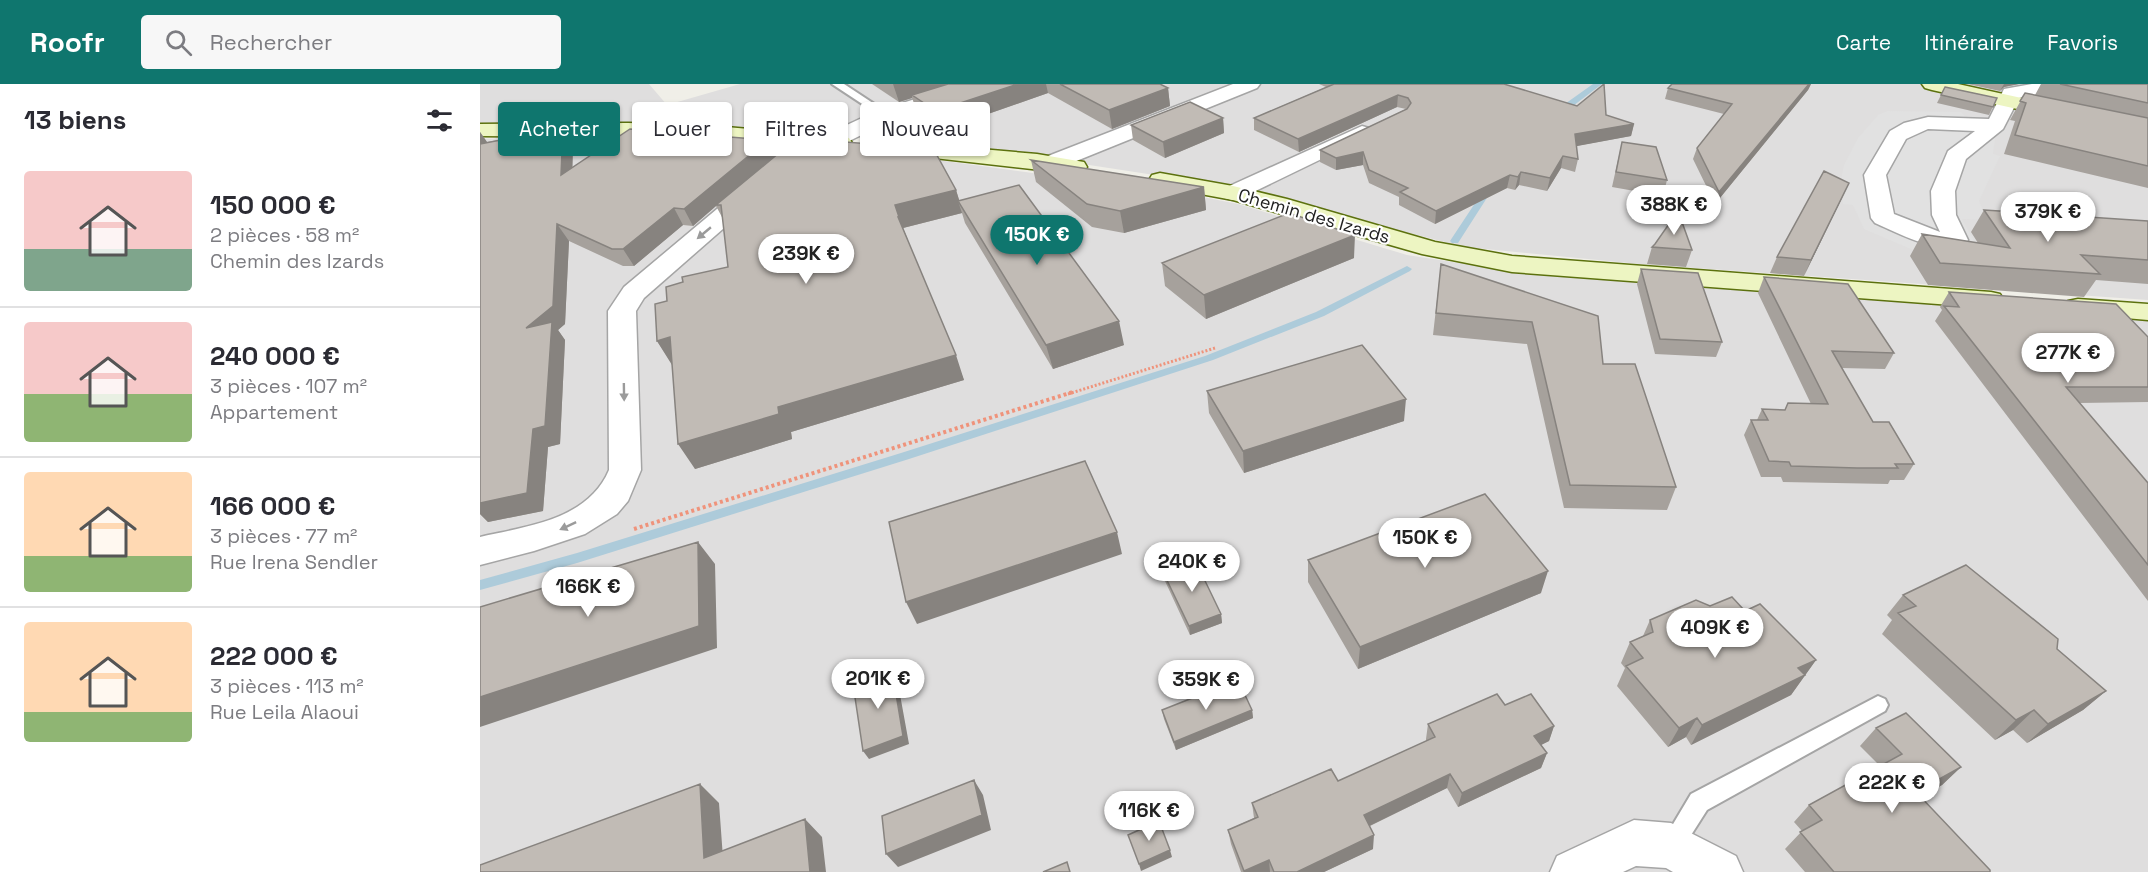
<!DOCTYPE html>
<html lang="fr">
<meta charset="utf-8">
<style>
:root{--surface:#fff;--page:#f7f7f7;--text:#2b2b33;--muted:#7c7c81;--line:#e1e1e2;--accent:#0f766e}
body{margin:0;font-family:"Space Grotesk",sans-serif;background:var(--page);color:var(--text);height:100vh;display:flex;flex-direction:column;font-size:22px;white-space:nowrap}
*{box-sizing:border-box;margin:0}
p{font-size:20px;color:var(--muted)}
.icon{flex:none;width:33px;height:33px;fill:none;stroke:currentColor;stroke-width:2;stroke-linecap:round;stroke-linejoin:round}
.map{position:relative;flex:1;overflow:hidden}
.panel{display:flex;flex-direction:column;background:var(--surface);width:480px}
.panel>*{flex:none}
.banner{position:absolute;left:18px;top:18px;width:570px;height:54px;display:flex;gap:12px}
.price{position:absolute;translate:-50% -51px;padding:0 14px;border-radius:21px;background:#fff;color:#222;font-size:20px;line-height:39px;filter:drop-shadow(0 2px 3px #0008)}
.price::after{content:'';position:absolute;left:50%;top:36px;width:18px;height:14px;margin-left:-9px;background:inherit;clip-path:polygon(0 0,100% 0,50% 100%)}
.price.current{background:var(--accent);color:#fff}
ul{padding:0;list-style:none}
li{display:flex;align-items:center;gap:18px;height:150px;padding:0 24px}
li+li{border-top:2px solid var(--line)}
li span{display:grid;place-items:center;flex:none;width:168px;height:120px;border-radius:6px;color:#555}
li>.icon{margin-inline-start:auto}
span .icon{width:72px;height:72px;fill:#fffc;stroke-width:1}
li b{font-size:26px}
h2{display:flex;justify-content:space-between;align-items:center;height:72px;padding:0 24px;font-size:26px}
.tag{padding:0 21px;border-radius:6px;background:var(--surface);box-shadow:0 2px 4px #0004;font-size:21px;line-height:54px}
.tag.current{background:var(--accent);color:#fff}
header{display:flex;align-items:center;gap:36px;box-sizing:border-box;height:84px;padding:0 30px;background:var(--accent);color:#fff}
header strong{font-size:28px}
nav{display:flex;gap:33px;margin-inline-start:auto;font-size:21px}
.search{width:420px;height:54px;background:var(--page);display:flex;align-items:center;gap:15px;box-sizing:border-box;padding:0 21px;border-radius:6px;color:var(--muted);font-size:22px}
main{display:flex;flex:1;min-height:0}
.map>svg:first-child{display:block}
.residential{fill:#dfdede}
.parking{fill:#e1e1e1}
.lines{fill:none;stroke-linecap:round;stroke-linejoin:round}
.stream{fill:#adcbda;fill-rule:evenodd}
.lane-casing{stroke:#a5a5a5;stroke-width:4}
.street-casing{stroke:#a5a5a5;stroke-width:3}
.secondary-casing{stroke:#5c710e;stroke-width:3}
.path-far1{stroke:#ef937b;stroke-width:3;stroke-dasharray:2 2;stroke-linecap:butt}
.path{stroke:#ef937b;stroke-width:4;stroke-dasharray:3 3;stroke-linecap:butt}
.lane{fill:#fff;fill-rule:evenodd}
.street{fill:#fff;fill-rule:evenodd}
.secondary{fill:#edf5c2;fill-rule:evenodd}
.wall{fill:#a6a19c}
.shaded-wall{fill:#87837f}
.building{fill:#c1bbb5;stroke:#87837f;stroke-width:1.5}
.oneway{fill:#9b9b9b}
.labels{text-anchor:middle;stroke-width:4.5;stroke-linejoin:round;paint-order:stroke}
.far-street-label{font-size:18px;fill:#212121;stroke:#fff}
</style>
<header>
<strong>Roofr</strong>
<div class="search"><svg class="icon" aria-label="search" viewBox="0 0 24 24"><circle cx="10" cy="10" r="6"/><path d="M15 15l6 6"/></svg>Rechercher</div>
<nav><a>Carte</a><a>Itinéraire</a><a>Favoris</a></nav>
</header>
<main>
<section class="panel">
<h2>13 biens<svg class="icon" aria-label="filters" viewBox="0 0 24 24"><path d="M4 7h16M4 17h16"/><circle cx="9" cy="7" r="2"/><circle cx="15" cy="17" r="2"/></svg></h2>
<ul>
<li><span style="background:linear-gradient(#f6c9c9 65%,#7fa58c 0)"><svg class="icon" aria-label="home" viewBox="0 0 24 24"><path d="M3 11l9-7 9 7M6 9v11h12V9"/></svg></span><div><b>150 000 €</b><p>2 pièces · 58 m²</p><p>Chemin des Izards</p></div></li>
<li><span style="background:linear-gradient(#f6c9c9 60%,#8fb573 0)"><svg class="icon" aria-label="home" viewBox="0 0 24 24"><path d="M3 11l9-7 9 7M6 9v11h12V9"/></svg></span><div><b>240 000 €</b><p>3 pièces · 107 m²</p><p>Appartement</p></div></li>
<li><span style="background:linear-gradient(#ffd9b3 70%,#8fb573 0)"><svg class="icon" aria-label="home" viewBox="0 0 24 24"><path d="M3 11l9-7 9 7M6 9v11h12V9"/></svg></span><div><b>166 000 €</b><p>3 pièces · 77 m²</p><p>Rue Irena Sendler</p></div></li>
<li><span style="background:linear-gradient(#ffd9b3 75%,#8fb573 0)"><svg class="icon" aria-label="home" viewBox="0 0 24 24"><path d="M3 11l9-7 9 7M6 9v11h12V9"/></svg></span><div><b>222 000 €</b><p>3 pièces · 113 m²</p><p>Rue Leila Alaoui</p></div></li>
</ul>
</section>
<div class="map">
<svg width="1668" height="788" viewBox="0 0 1668 788">
<rect width="100%" height="100%" fill="#f0efe8"/>
<path class="residential" d="M0,0h169l18,21 73,-21h1408v216l-509,-36 -174,-17 -252,-63 -261,-40 -340,-22 -132,2z
M133,51l95,3 214,20 265,36 51,10 169,51 52,8 689,49v560h-1668v-733z"/>
<path class="parking" d="M1408,27l73,1 9,9 26,10 -3,23 7,2 -21,45 8,19 -25,-1 18,33 -55,3 -61,-26 -11,-24 -10,-1 -2,-24 3,-15 14,-27 20,-23z"/>
<g class="lines">
<path class="stream" d="M1113,0h9l-41,31h-6v-4z
M1005,104l7,2 -34,53h-6l-2,-2z
M927,182l5,3 -2,2 -86,45 -111,44 -304,99 -332,104 -97,27v-10l97,-27 324,-100 304,-97 111,-44z"/>
<defs>
<path id="lane" d="M352,0h12l47,31 -9,2z
M1398,612l7,3 3,6 -3,6 -178,99 -28,44 -8,3 -8,-3 -3,-8 31,-52z"/>
<path id="street" d="M483,0h30l-3,4 -98,32 -55,27 -8,1 -8,-1 -3,-5 3,-5 56,-26z
M753,0h27l-3,4 -198,80 -8,2 -8,-2 -3,-5 3,-5z
M1552,0h49l-3,4 -7,2 -52,8 -16,31 -37,30 -11,32 1,24 12,25 -3,5c-32,8 -62,-10 -90,-22l-4,-5 -7,-43 26,-44 14,-8 24,-6 61,2 15,-30zM1448,45l47,2 -27,20 -17,40 1,24 8,17 -46,-18 -8,-39 20,-36z
M882,42l7,2 4,4 -4,4 -128,62 -8,2 -8,-2 -4,-5 4,-5z
M276,97l8,2 3,5 -3,5 -120,105 -8,13 5,159 -13,31 -11,13 -32,20 -51,17 -54,14v-28c47,-11 108,-17 129,-67l-1,-159 16,-24 124,-104z
M1154,736l37,3 65,33 7,16h-70l-7,-4 -30,-2 -13,6h-73l7,-16z"/>
<path id="secondary" d="M1442,0h36l190,42v12l-216,-48 -7,-2z
M148,39l75,2 138,12 8,1 3,5 -3,5 -8,1 -138,-12 -223,-1v-12z
M409,57l148,13 47,8 3,5 -3,5 -8,2 -195,-22 -3,-5 3,-5z
M680,89l73,13 54,13 148,43 77,14 479,36 9,2 4,6 -4,6 -9,2 -479,-36 -90,-18 -189,-54 -81,-15 -3,-5 3,-5z
M1598,215l70,5v16l-80,-7 -4,-6 4,-6z"/>
</defs>
<use href="#lane" class="lane-casing"/>
<use href="#street" class="street-casing"/>
<use href="#secondary" class="secondary-casing"/>
<path class="path-far1" d="M588,310l147,-46"/>
<path class="path" d="M154,445l439,-137"/>
<use href="#lane" class="lane"/>
<use href="#street" class="street"/>
<use href="#secondary" class="secondary"/>
</g>
<path class="wall" d="M392,0h288l8,4 2,18 -58,23 -64,-36 -106,37 -24,-16 -6,-16 -13,4z
M839,0h185l130,40 -3,12 -55,10 2,13 -3,13 -14,-4 -14,23 -28,-6 -4,5 -8,-2 -72,36 -36,-19v-8l-30,-14 -6,-18 -27,5 -16,-8v-12l86,-41 -9,-2 -98,45 -45,-22v-12l72,-31z
M1192,0h139l-3,6 -93,114 -22,-45 4,-11 27,-34 -59,-15 3,-11z
M1488,0h51l-15,3 -4,4z
M1561,0h107v104l-144,-34 11,-33 -5,-1 15,-27 10,2z
M1465,3l52,11 -8,17 -52,-12z
M743,34l1,15 -59,25 -32,-18 -2,-15z
M83,44l10,16 -1,23 203,-11 181,34 3,10 165,145 -71,24 -88,-146 -3,-10 -59,15 4,12 57,140 -173,52 1,7 -97,30 -23,-105 -15,-23 10,-40 16,-19 45,-15 -5,-48 -7,-13 -23,20 -10,-1 -49,41h-11l-54,-25 -4,83 -7,6 7,10 -5,104 -12,3 -5,64 -55,11 -8,-8v-382l7,10z
M1142,58l45,38 -4,16 -51,-9z
M551,76l173,27 2,23 -82,23 -32,-6 -56,-45z
M1369,99l-45,93 -34,-3 7,-16z
M1504,126l164,11v63l-52,-4 -12,17 -156,-12 -18,-29 12,-22 56,9 -7,-11z
M1172,163l40,3 -6,17 -39,-3z
M874,174l-148,61 -41,-33 -3,-23z
M961,180l162,100 73,123 -9,23 -103,-2 -37,-164 -94,-9z
M1161,185l81,73 -6,15 -61,-3 -18,-70z
M1284,193l130,76 -9,16 -44,-1 32,54 41,42 -10,16h-14l-2,4 -105,-2 -2,-5h-20l-17,-42 7,-15h6l5,-11 23,1 26,-6 -53,-111z
M1469,208l199,45v65l-69,1 69,80v118l-213,-280 7,-11 -2,-3z
M727,307l197,30 -160,52 -35,-60z
M828,476l233,33 -183,76 -50,-87z
M683,488l58,42 1,9 -32,12 -25,-54z
M1423,511l154,54 49,42 -23,19 -56,33 -14,-13 -18,10 -113,-106 10,-14 -5,-5z
M1230,522l35,5 71,49 -25,35 -100,50 -5,-8 -18,10 -51,-61 8,-18 -4,-5 9,-21 13,-6 7,-16z
M1025,621l49,21 -5,15 -8,4 6,8 -6,15 -83,39 -11,-19 -77,38 3,23 -49,23h-83l-10,-28 -3,-14 26,-12 -2,-15 86,-22 88,-40v-2l2,-15z
M682,626h90l1,8 -77,32 -12,-31z
M1396,644l85,39 -19,18 -22,12 70,75h-185l-20,-23 17,-18 -8,-9 15,-17 71,-39 -20,-20z"/>
<path class="shaded-wall" d="M413,0h63l-44,11v3l-13,4z
M538,0h28l2,9 -106,37 -6,-19z
M1329,0h2l-3,6 -93,114 4,-12z
M1524,0h15l-15,3 -4,4z
M688,4l2,18 -58,23 -3,-19z
M918,11l-1,12 -98,45 -1,-13z
M743,34l1,15 -59,25 -2,-16z
M1154,40l-3,12 -59,11 3,-13z
M83,44l10,16 -1,47 -11,-16z
M0,48l9,13 -9,5z
M288,56l7,17 -59,48v1l-23,20 -9,-17z
M883,68v13l-27,5v-12z
M1083,72l-2,12 -14,23 3,-13z
M1041,88l-2,13 -4,5 3,-13z
M1030,91l-3,13 -72,36 1,-13z
M1369,99l-7,15 -38,78 7,-16z
M724,103l2,23 -82,23 -4,-22z
M476,106l5,16 -3,-5 4,12 -59,15 5,12h-2l-8,-23 -3,-12z
M194,124l9,17 -49,41 -11,-17z
M77,140l12,17 -4,83 -7,6 7,10 -5,104 -12,3 -5,64 -55,11 -8,-8v-17l46,-169z
M875,151l-1,23 -148,61 -2,-24z
M639,237l5,24 -71,24 -7,-24z
M190,253l2,28 -15,-24z
M476,271l8,25 -173,52 1,7 -97,30 -17,-25 100,-37z
M926,315l-2,22 -160,52 -1,-22z
M637,448l5,22 -205,70 -11,-22z
M218,458l17,22 2,84 -237,79v-30z
M1068,487l-7,22 -183,76 2,-22z
M741,530l1,9 -32,12 -1,-9z
M1336,576l-25,35 -100,50 11,-20 96,-57z
M412,586l5,8 12,66 -40,15 -6,-8z
M1626,607l-23,19 -56,33 21,-19z
M772,626l1,8 -77,32 -2,-8z
M1554,626l-21,20 -18,10 21,-20z
M1217,634l-11,19 -18,10 11,-19z
M1074,642l-5,15 -20,10 5,-15z
M1067,669l-6,15 -83,39 4,-14z
M1481,683l-19,18 -44,24 18,-17z
M970,690l-3,14 -84,41 1,-14z
M494,696l9,15 8,35 -93,37 -12,-13z
M220,700l19,19 5,69 -20,-14z
M325,735l17,18 4,35h-16z
M894,751l-1,14 -49,23h-27z
M690,766l2,7 -31,14 -2,-7z
M789,776l1,12h-26v-1z"/>
<path class="building" d="M468,0h70l-82,27 -24,-16z
M580,0h100l8,4 -59,22z
M854,0h170l73,22 27,-22 2,31 28,9 -59,10 3,25 -15,-3 -13,22 -29,-6 -3,5 -8,-2 -74,36 -36,-19 8,-4 -39,-18 -6,-18 -27,6 -16,-8 87,-41 4,-6 -3,-5 -10,-3 -100,44 -44,-21z
M1192,0h137l-90,108 -22,-44 35,-44 -64,-16z
M1580,0h88v19z
M1465,3l52,11 -4,9 -52,-12z
M1545,9l123,25v48l-133,-31 11,-32 -6,-2z
M710,18l33,16 -60,24 -32,-17z
M83,44l-2,47 69,-46 138,11 -84,69 -10,-1 -51,41h-11l-55,-25 -4,82 -27,22 26,-6 -7,104 -12,3 -6,64 -47,10v-359z
M404,51l44,4 28,51 -61,15 4,12h-1l58,138 -178,52 1,7 -101,30 -8,-107 -13,4 -2,-37 12,-3 -1,-14 17,-5 -1,-5 46,-10 -7,-62h-5l81,-67 73,6z
M1142,58l34,5 11,33 -51,-8z
M551,76l173,27 -84,24 -33,-7z
M1344,87l25,12 -38,77 -34,-3z
M539,101l100,136 -73,24 -88,-144z
M1504,126l164,11v39l-67,-5 19,19 -160,-11 -18,-29 88,14z
M1198,127l14,39 -40,-3 3,-3z
M809,129l66,22 -151,60 -42,-32z
M961,180l157,52 5,48h32l41,123 -106,-2 -38,-163 -96,-9z
M1161,185l57,4 24,69 -62,-3z
M1284,193l84,7 46,69 -62,-2 41,71h16l25,42h-19l3,4h-41l-66,-2 -2,-4 -20,-1 -18,-41h17l-6,-11 23,1 3,-7 40,1z
M1469,208l167,12 32,33v50h-82l82,96v82l-204,-259 15,1z
M882,261l44,54 -163,52 -36,-60z
M605,377l32,71 -211,70 -17,-80z
M1005,410l63,77 -188,76 -52,-87z
M218,458l1,84 -219,71v-90z
M715,476l26,54 -32,12 -26,-54z
M1486,481l92,74 -1,10 49,42 -58,33 -14,-14 -18,10 -118,-107 18,-7 -13,-11z
M1252,513l13,14 15,-7 56,56 -18,8 7,7 -103,50 -5,-7 -18,10 -53,-62 17,-8 -13,-16 23,-10 -3,-12 46,-20 14,6z
M412,586l11,66 -40,15 -10,-67z
M758,596l14,30 -78,32 -12,-32z
M1017,610l8,11 26,-11 23,32 -20,10 13,17 -85,40 -12,-19 -86,41 10,20 -77,37h-23l-5,-12 -25,11 -16,-41 30,-13 -6,-14 79,-34 7,12 97,-44 -7,-13z
M1426,629l55,54 -45,25 74,78v2h-156l-34,-40 22,-12 -13,-15 93,-51 -26,-26z
M494,696l8,35 -96,39 -4,-38z
M220,700l4,74 101,-39 5,53h-330v-7z
M679,737l11,29 -31,14 -11,-29z
M587,778l3,10h-27z"/>
<defs><path id="oneway-solid" d="M-6-.8H1V-3.2L6.5 0L1 3.2V.8H-6Z" transform="scale(1.5)"/></defs>
<g class="oneway">
<use href="#oneway-solid" transform="translate(224 149) rotate(140)"/>
<use href="#oneway-solid" transform="translate(144 308) rotate(89)"/>
<use href="#oneway-solid" transform="translate(88 442) rotate(155)"/>
</g>
<g class="labels">
<g class="far-street-label">
<text transform="translate(834 132) rotate(16)" y="6">Chemin des Izards</text>
</g>
</g>
</svg>
<b class="price" style="left:1194px;top:152px">388K €</b>
<b class="price" style="left:1568px;top:159px">379K €</b>
<b class="price current" style="left:557px;top:182px">150K €</b>
<b class="price" style="left:326px;top:201px">239K €</b>
<b class="price" style="left:1588px;top:300px">277K €</b>
<b class="price" style="left:945px;top:485px">150K €</b>
<b class="price" style="left:712px;top:509px">240K €</b>
<b class="price" style="left:108px;top:534px">166K €</b>
<b class="price" style="left:1235px;top:575px">409K €</b>
<b class="price" style="left:398px;top:626px">201K €</b>
<b class="price" style="left:726px;top:627px">359K €</b>
<b class="price" style="left:1412px;top:730px">222K €</b>
<b class="price" style="left:669px;top:758px">116K €</b>
<div class="banner">
<a class="tag current">Acheter</a>
<a class="tag">Louer</a>
<a class="tag">Filtres</a>
<a class="tag">Nouveau</a>
</div>
</div>
</main>
